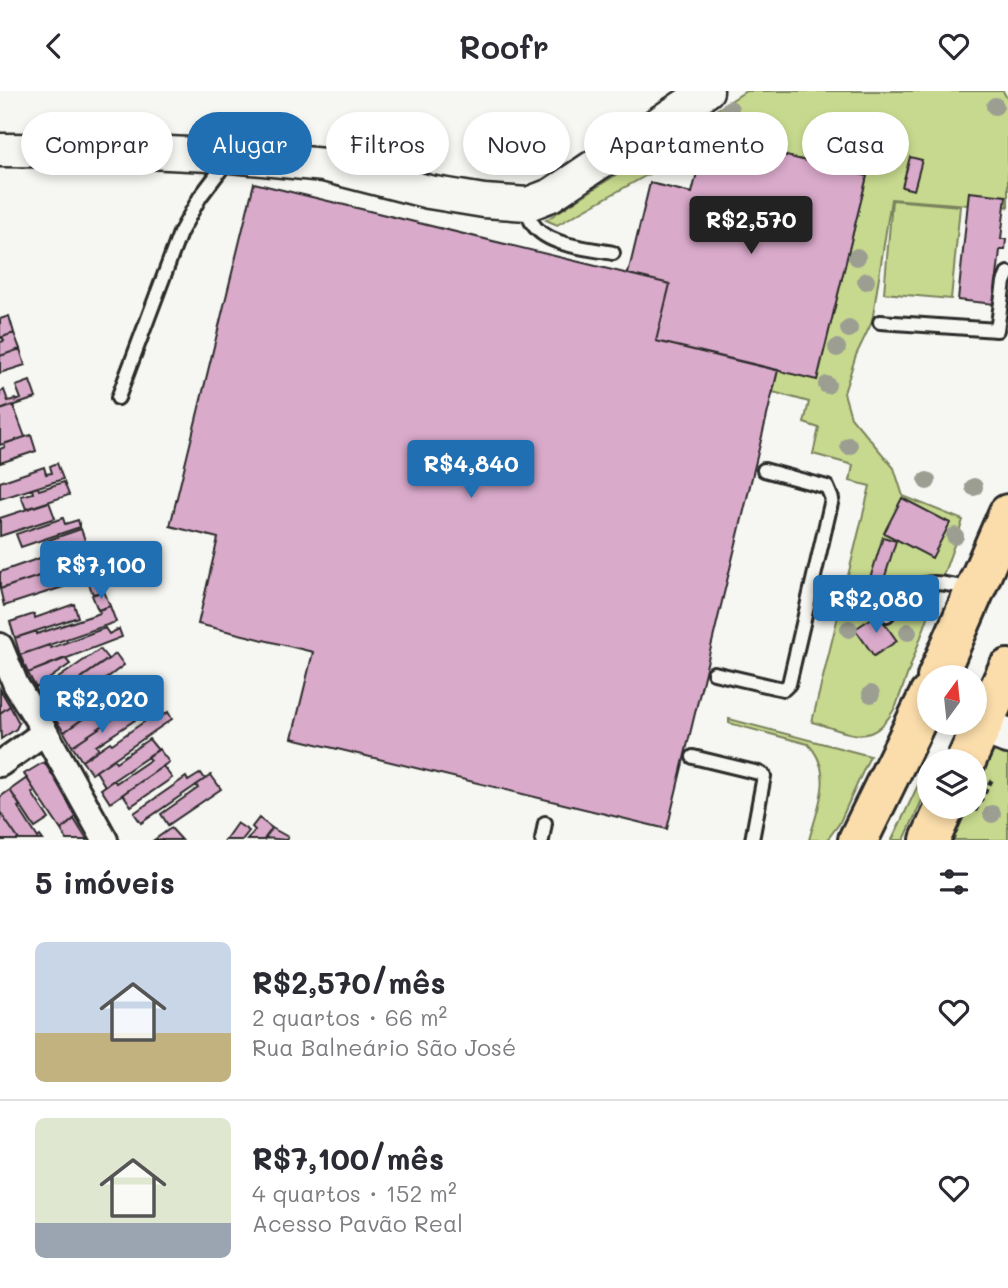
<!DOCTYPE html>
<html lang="pt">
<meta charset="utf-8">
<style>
:root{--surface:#fff;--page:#f7f7f7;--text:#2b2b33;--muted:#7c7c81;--line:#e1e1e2;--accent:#1f6fb2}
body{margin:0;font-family:Mali,sans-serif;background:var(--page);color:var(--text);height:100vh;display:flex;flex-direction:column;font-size:26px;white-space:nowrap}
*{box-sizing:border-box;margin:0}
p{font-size:23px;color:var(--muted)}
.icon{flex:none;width:38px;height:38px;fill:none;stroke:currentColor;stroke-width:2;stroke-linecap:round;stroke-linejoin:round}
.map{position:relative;height:749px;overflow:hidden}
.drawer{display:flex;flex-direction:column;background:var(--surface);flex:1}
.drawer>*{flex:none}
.guide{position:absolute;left:21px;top:21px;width:966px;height:63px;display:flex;gap:14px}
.needle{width:46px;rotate:15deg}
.buttons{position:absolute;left:917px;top:574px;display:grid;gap:14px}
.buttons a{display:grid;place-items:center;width:70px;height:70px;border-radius:50%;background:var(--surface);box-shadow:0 4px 10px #0003;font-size:35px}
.price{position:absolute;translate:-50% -60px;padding:0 16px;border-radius:7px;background:var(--accent);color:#fff;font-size:23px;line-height:46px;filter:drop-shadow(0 2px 4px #0008)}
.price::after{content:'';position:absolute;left:50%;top:42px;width:21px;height:16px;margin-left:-10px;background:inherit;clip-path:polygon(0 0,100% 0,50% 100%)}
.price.on{background:#222;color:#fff}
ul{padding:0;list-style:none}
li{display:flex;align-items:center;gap:21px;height:175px;padding:0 35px}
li+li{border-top:2px solid var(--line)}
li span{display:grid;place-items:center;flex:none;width:196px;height:140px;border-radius:10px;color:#555}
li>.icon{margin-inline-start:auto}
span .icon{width:84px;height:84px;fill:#fffc;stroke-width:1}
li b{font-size:30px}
h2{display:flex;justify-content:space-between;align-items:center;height:84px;padding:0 35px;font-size:30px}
.tag{padding:0 24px;border-radius:32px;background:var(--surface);box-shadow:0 4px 10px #0003;font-size:24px;line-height:63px}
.tag.on{background:var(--accent);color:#fff}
header{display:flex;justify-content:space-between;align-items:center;height:91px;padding:0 35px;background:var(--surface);font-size:32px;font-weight:600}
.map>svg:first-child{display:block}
.green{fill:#c7d98e;stroke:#79825c;stroke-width:2}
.building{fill:#daaacb;stroke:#2b2b2b;stroke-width:2}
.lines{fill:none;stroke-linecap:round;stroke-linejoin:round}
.service-casing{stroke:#2b2b2b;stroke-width:18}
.minor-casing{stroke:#2b2b2b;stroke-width:30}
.tertiary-casing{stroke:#2b2b2b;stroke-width:37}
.secondary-casing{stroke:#2b2b2b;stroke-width:40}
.primary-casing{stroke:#2b2b2b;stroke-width:44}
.path{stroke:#2b2b2b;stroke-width:4.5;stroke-dasharray:5 5;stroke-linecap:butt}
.service{stroke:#f6f6f2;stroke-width:12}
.minor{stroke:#f6f6f2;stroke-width:24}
.tertiary{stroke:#f6f6f2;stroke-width:32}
.secondary{stroke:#f6f6f2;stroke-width:35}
.primary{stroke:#fbddab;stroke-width:38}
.tree{fill:#9c9e92}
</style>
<header><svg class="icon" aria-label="back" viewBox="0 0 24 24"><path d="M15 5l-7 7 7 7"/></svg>Roofr<svg class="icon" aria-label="heart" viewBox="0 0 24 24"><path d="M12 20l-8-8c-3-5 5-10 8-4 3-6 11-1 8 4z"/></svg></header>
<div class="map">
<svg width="1008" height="749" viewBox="0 0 1008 749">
<rect width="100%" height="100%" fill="#f6f6f2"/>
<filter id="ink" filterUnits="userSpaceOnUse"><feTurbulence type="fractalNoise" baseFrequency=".0143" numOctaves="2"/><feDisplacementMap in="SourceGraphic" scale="14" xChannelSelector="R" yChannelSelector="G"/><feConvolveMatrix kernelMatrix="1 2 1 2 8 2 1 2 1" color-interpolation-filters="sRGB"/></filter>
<g filter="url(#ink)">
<path class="green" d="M746,0h257l5,9v107l-39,-15 -1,13 -77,-6 -19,123 -16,33 -12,38 7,24 43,51 9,28 60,24 -67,186c-24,44 -44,27 -84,16l58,-236 -20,-5 3,-16 -40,-11 6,-26 -15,-5 5,-21 -36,-10 5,-22 39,9 50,-203 -161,-39 -3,10 -24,18 -12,-1 -110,61 -11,-5z
M892,109l68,6 -9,93 -67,-6z
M729,628l141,37 -31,68 -12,16h-18c9,-33 26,-68 -1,-96l-79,-21z
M990,659l18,2v88h-59l13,-33h13v-30z
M943,663l-3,7h-11v24l-25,55h-12l38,-80 7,-5z"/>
<path class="building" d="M349,26l34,6 -2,13 -34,-5z
M706,45l161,40 -50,204 -161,-39 14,-57 -42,-10 22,-91 42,10z
M910,66l12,3 -8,30 -12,-3z
M254,92l416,101 -14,57 122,29 -111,459 -375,-91 21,-86 -115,-28 20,-86 -48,-12z
M969,101l37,4 -5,43h5l-1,11h-5l-6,54 -36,-4z
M9,225l5,17 -14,5v-19z
M14,242l6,16 -20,7v-14l4,-1 -2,-4z
M20,258l5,16 -25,8v-17z
M30,290l6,17 -36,12v-18l4,-2 4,11 8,-2v2l5,-2 -5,-13z
M13,314l12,32 -25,8v-35z
M31,344l5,16 -36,12v-14l5,-2 -1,-3z
M57,372l6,16 -63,20v-17l44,-15 2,7 6,-1 -2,-7z
M64,391l5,13 -43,14 -5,-13 12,-3 -1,-4 6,-2 1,3z
M902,407l48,25 -18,35 -48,-25z
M49,411l6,16 -55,18v-18z
M63,427l2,6 13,-4 2,7 -59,20 -5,-13z
M81,438l5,14 -38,12 -5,-13z
M883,446l13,4 -20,64 -13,-4z
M86,452l6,15 -25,9 -3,-8 14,-4 -4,-8z
M54,462l7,16 -61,20v-17z
M92,467l7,18 -16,5 -7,-17z
M63,477l6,17 -65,21 -4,-17z
M99,485l5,15 -11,3 -6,-15z
M104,500l6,15 -12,4 -6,-15z
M74,513l4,13 -63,21 -5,-16 24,-8 1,4z
M110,515l6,16 -96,33 -5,-17 22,-7v3l63,-21 -1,-3z
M878,523l19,27 -23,15 -19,-27z
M105,537l4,6 10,-5 3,8 -94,36 -8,-18 29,-10 2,3z
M100,558l8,10 -63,44 -7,-11z
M116,563l8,11 -70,53 -9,-15z
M65,567l5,6 -34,24 -8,-15z
M116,588l8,11 -60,42 -9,-13z
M140,588l10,15 -78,52 -8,-14z
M0,598l10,17 -10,7z
M10,615l9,17 -3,6 -15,10 -1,-26z
M128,618l7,11 -39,26 3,3 -17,12 -10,-15z
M168,621l4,7 -80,55 -10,-13 28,-19 2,2 39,-27 3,4z
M149,648l9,11 -53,36 -9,-15 18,-12 2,3z
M159,658l10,13 -59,41 -9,-14 13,-9 2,3 34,-23 -3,-3z
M44,671l34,53 -17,15 -37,-56z
M163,675l9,12 -41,28 -8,-12z
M201,682l4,6 -64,44 -7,-10 52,-36 2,4z
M211,684l10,14 -53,36 -7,-11 37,-26 -2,-3z
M27,687l8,13 -3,2 17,26 -14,9 -25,-38z
M10,699l10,16 -2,1 20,31 2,-2 3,4h-24l-19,-28v-15z
M0,721l19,28h-19z
M259,727l13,10 -8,12h-17l8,-10 -3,-3z
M74,728l13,21h-20l-6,-10z
M237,732l12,8 -7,9h-17z
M171,737l11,12h-28z
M272,737l16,9 -2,3 -21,-2z"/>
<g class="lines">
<defs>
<path id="service" d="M528,113c1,5 1,12 3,17 13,25 57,27 82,32
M880,231l117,8 7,-48 4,-9
M118,307l62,-165 20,-36 28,-37
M887,524c31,-37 38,-36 84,-26
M714,582l60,14 10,2 5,-5 43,-185 -5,-12 -63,-17
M693,666l66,16 5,3 -12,64
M542,749l3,-17"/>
<path id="minor" d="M0,555l16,39 29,47 60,108
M0,673l45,-32"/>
<path id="tertiary" d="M0,59l127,1 103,5 94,9 105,27 55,9 44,3 23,-9 156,-104"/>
<path id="secondary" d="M974,632l34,13"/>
<path id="primary" d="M937,586l71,-163
M966,670l42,-92
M858,749l71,-145
M930,749l15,-33"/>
</defs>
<use href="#service" class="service-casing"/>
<use href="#minor" class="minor-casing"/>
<use href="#tertiary" class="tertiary-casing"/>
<use href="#secondary" class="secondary-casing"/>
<use href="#primary" class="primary-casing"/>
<path class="path" d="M975,720l17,-32"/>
<use href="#service" class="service"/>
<use href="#minor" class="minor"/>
<use href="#tertiary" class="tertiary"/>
<use href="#secondary" class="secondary"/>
<use href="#primary" class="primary"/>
</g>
<g class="tree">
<circle cx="995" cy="15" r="9"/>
<circle cx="730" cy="18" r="9"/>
<circle cx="857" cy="166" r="9"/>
<circle cx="866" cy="190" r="9"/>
<circle cx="849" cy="238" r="9"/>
<circle cx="837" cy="257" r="9"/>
<circle cx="827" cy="294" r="9"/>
<circle cx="849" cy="355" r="9"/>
<circle cx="927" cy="390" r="9"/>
<circle cx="974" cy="396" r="9"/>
<circle cx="955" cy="445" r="9"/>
<circle cx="849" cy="538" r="9"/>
<circle cx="908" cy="541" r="9"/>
<circle cx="871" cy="603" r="9"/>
<circle cx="992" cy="723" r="9"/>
</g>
</g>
</svg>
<div class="buttons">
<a><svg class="needle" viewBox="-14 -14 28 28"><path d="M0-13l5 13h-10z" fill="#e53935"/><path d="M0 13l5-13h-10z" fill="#7c7c81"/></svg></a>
<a><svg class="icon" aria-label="layers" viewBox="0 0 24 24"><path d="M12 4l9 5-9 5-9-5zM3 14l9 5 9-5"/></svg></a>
</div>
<b class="price on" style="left:751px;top:165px">R$2,570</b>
<b class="price" style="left:471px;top:409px">R$4,840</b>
<b class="price" style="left:101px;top:510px">R$7,100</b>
<b class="price" style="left:876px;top:544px">R$2,080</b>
<b class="price" style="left:102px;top:644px">R$2,020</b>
<div class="guide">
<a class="tag">Comprar</a>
<a class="tag on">Alugar</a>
<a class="tag">Filtros</a>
<a class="tag">Novo</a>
<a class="tag">Apartamento</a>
<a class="tag">Casa</a>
</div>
</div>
<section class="drawer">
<h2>5 imóveis<svg class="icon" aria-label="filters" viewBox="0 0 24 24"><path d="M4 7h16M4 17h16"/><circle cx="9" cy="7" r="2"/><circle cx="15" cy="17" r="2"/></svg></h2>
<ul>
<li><span style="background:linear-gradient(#c9d6e8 65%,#c2b280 0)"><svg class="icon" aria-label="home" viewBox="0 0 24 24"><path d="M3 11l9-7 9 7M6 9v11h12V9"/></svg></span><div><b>R$2,570/mês</b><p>2 quartos · 66 m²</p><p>Rua Balneário São José</p></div><svg class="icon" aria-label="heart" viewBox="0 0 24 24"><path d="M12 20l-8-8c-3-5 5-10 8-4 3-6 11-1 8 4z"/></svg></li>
<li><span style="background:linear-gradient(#dfe7d0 75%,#9aa5b1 0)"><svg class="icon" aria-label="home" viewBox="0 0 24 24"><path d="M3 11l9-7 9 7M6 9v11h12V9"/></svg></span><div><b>R$7,100/mês</b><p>4 quartos · 152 m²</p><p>Acesso Pavão Real</p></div><svg class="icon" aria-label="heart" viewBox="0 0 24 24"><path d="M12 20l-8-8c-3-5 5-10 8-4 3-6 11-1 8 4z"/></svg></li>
</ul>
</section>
